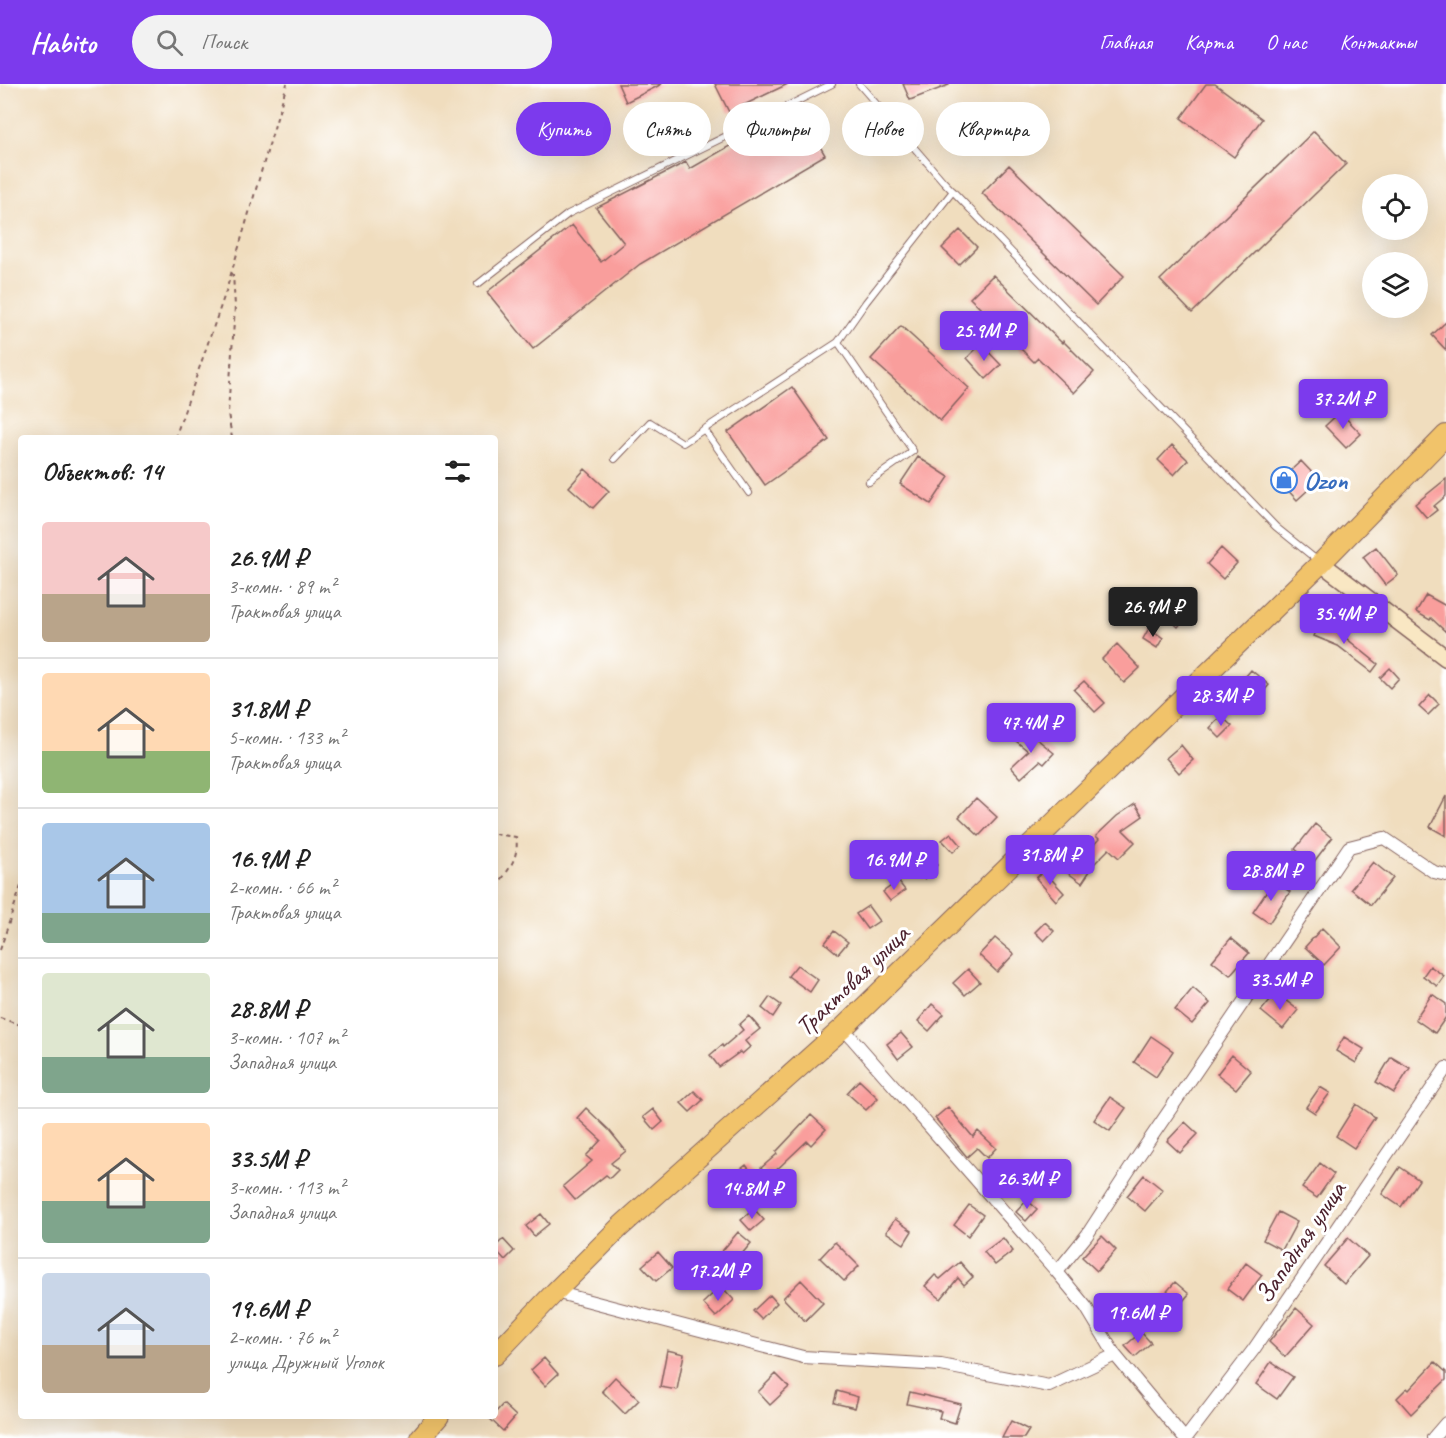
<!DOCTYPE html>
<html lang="ru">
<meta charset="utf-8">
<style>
:root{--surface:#fff;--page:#f2f2f2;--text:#222;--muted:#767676;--line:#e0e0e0;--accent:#7c3aed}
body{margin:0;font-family:Caveat,sans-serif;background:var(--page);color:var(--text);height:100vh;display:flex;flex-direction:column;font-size:22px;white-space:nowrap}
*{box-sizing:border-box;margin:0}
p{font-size:20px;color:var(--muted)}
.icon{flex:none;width:33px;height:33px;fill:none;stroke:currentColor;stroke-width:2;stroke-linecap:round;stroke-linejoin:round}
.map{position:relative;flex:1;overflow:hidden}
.drawer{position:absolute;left:18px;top:351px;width:480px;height:984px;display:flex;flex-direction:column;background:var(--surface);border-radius:6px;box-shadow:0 6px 24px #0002}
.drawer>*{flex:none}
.top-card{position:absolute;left:516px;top:18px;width:570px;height:54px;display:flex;gap:12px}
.fabs{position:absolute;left:1362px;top:90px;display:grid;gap:12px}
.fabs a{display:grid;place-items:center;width:66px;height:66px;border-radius:50%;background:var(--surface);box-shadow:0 6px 24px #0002;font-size:30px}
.price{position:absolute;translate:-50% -51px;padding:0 14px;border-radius:6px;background:var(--accent);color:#fff;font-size:20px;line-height:39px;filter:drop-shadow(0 2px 3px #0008)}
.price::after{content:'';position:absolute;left:50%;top:36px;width:18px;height:14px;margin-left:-9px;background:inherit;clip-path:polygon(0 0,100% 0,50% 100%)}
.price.on{background:#222;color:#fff}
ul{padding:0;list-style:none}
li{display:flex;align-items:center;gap:18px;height:150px;padding:0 24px}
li+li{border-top:2px solid var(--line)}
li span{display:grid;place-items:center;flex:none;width:168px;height:120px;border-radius:6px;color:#555}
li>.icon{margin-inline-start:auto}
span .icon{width:72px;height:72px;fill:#fffc;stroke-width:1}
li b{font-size:26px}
h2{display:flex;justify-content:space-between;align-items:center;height:72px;padding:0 24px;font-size:26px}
.pill{padding:0 21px;border-radius:27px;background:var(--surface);box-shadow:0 6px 24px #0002;font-size:21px;line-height:54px}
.pill.on{background:var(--accent);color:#fff}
header{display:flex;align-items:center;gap:36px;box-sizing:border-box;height:84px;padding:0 30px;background:var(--accent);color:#fff}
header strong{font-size:28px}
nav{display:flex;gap:33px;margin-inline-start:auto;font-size:21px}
.search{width:420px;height:54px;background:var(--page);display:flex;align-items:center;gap:15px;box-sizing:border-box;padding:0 21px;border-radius:33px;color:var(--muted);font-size:22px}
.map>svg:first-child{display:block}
.building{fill:#f99e9c}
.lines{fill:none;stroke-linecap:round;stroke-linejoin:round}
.lane-casing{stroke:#84625e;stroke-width:8}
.street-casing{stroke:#84625e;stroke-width:14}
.secondary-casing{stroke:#84625e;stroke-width:19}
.primary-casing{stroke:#84625e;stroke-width:22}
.path{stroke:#84625e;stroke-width:2;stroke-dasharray:4.5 4.5;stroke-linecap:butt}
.lane{stroke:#fff;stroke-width:6}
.street{stroke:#fff;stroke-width:12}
.secondary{stroke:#f9e7c3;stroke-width:16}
.primary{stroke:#f1c36a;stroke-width:20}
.labels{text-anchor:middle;stroke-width:6;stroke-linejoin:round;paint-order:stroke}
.shop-label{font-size:26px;font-weight:bold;fill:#366cbe;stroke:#fff;text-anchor:start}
.street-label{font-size:26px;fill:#4a1f2b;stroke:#fff}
</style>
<header>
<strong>Habito</strong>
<div class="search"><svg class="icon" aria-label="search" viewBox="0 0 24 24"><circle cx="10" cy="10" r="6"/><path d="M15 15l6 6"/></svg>Поиск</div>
<nav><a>Главная</a><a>Карта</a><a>О нас</a><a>Контакты</a></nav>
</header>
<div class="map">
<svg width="1446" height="1354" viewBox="0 0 1446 1354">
<rect width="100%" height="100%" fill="#fff"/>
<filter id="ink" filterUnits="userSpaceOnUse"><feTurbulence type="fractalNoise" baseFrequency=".0167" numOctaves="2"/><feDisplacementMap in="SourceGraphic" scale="12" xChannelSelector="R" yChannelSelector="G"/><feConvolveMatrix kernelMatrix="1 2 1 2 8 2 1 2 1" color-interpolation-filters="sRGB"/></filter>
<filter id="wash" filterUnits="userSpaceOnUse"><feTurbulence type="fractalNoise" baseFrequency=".008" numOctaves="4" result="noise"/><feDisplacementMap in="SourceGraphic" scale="24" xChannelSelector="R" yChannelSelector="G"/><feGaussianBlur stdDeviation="1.35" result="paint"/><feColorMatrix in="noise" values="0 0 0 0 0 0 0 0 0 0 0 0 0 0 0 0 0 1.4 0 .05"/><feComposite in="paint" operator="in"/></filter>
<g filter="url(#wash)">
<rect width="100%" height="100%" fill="#f0ddbe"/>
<g id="blocks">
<path class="building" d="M618,0h44l-36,18z
M715,0h73l-59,28z
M903,0h46v1l-39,15z
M1206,0h9l47,35 -28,38 -53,-39z
M797,23l28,48 -185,109 -107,85 -46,-57 85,-67 29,37 23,-19 -28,-35 90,-46 4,7z
M1314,47l32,33 -154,149 -32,-33z
M1009,81l115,111 -28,29 -114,-112z
M960,146l17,17 -18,18 -17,-17z
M993,191l69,68 1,-2 31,31 -20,21 -36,-35 -4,4 -64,-64z
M1446,238v28l-14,-15z
M901,242l68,62 -29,33 -69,-62z
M981,260l20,21 -15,14 -19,-21z
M792,303l37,53 -64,45 -37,-53z
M1340,328l21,22 -15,14 -21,-22z
M1172,361l16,15 -14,15 -16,-15z
M918,373l31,20 -18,27 -31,-20z
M1301,377l18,19 -22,20 -18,-19z
M585,385l24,22 -16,17 -24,-21z
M1446,395v17l-12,10 3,4 -10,8 -12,-14z
M1376,463l22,28 -13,10 -22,-28z
M1221,464l16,15 -14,16 -16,-15z
M1426,511l20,11v26l-15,-14 -1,2 -14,-8z
M1175,517l15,12 -12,14 -14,-13z
M1320,538l12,5 46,37 -6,8 -34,-26 -24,-10z
M1149,544l14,10 -6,10 -14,-9z
M1117,560l23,24 -16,15 -22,-24z
M1390,584l9,10 -9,10 -10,-10z
M1251,586l18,15 -11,13 -18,-15z
M1084,597l21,22 -10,9 -21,-22z
M1430,611l9,9 -11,11 -9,-8z
M1221,632l11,10 -12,12 -10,-10z
M1026,646l28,23 -10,11 -4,-3 -19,17 -10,-11 17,-16 -12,-10z
M1181,661l12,15 -14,13 -13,-15z
M1446,712v40l-16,-9z
M976,714l21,19 -18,19 -20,-19z
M1135,720l8,12 -20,14 12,12 -16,16 -10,-9 -21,21 2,1 -8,12 -14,-10 31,-34 -3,-3 21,-20z
M1315,740l17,14 -19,25 -18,-14z
M951,749l10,12 -8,7 -11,-12z
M926,770l11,11 -13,14 -11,-11z
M1373,778l20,16 -22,27 -20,-16z
M1044,787l20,22 -8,8 -20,-23z
M898,797l7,9 -15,11 -7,-9z
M1274,797l16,11 -21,31 -16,-11z
M868,822l11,15 -12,8 -11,-15z
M1045,838l9,9 -10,10 -9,-9z
M1322,844l19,19 -17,18 -19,-18z
M834,847l14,11 -10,12 -13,-11z
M995,854l19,16 -17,18 -18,-17z
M1231,854l18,15 -19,22 -18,-14z
M797,881l21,15 -8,12 -22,-16z
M1430,882l14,10 -7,10 -14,-10z
M968,885l12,13 -15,13 -12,-12z
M1193,904l17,15 -18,21 -17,-14z
M1276,909l22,17 -15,19 -22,-18z
M1432,910l14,10v13l-11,16 -20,-14z
M770,913l11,8 -8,12 -11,-9z
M932,920l12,10 -15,17 -11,-10z
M749,932l11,13 -15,12 5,6 -8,7 -2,-2 -21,15 -9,-12 12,-10 1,2 20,-17 -4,-5z
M901,949l12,14 -15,12 -11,-15z
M1151,952l22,15 -17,26 -22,-15z
M1344,953l20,12 -8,14 -20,-12z
M1232,971l19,16 -15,18 -19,-15z
M1391,973l19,11 -16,25 -18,-11z
M859,996l19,18 -12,12 -19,-17z
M1320,1003l10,6 -15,20 -9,-6z
M694,1007l9,9 -13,12 -9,-9z
M1110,1013l16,11 -16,23 -16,-11z
M1356,1020l19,13 -21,31 -18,-12z
M948,1023l25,30 5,-6 18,17 -9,10 -10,-10 -10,9 -32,-39z
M586,1024l23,22 17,21 -15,12 7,7 -8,8 -4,-3 -31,25 -12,-14 29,-25 -6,-5 15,-16 -24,-22z
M653,1025l10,13 -9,8 -11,-13z
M811,1031l15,14 -15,16 -4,-4 -38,36 -8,-9 16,-14 -1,-2z
M1185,1038l13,12 -18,19 -13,-12z
M1320,1079l14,11 -17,24 -15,-10z
M746,1081l9,12 -13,11 -10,-12z
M1004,1083l12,14 -16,14 -12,-14z
M1400,1083l19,13 -18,27 -19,-13z
M1144,1091l19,15 -18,21 -18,-15z
M1027,1116l10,9 -11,12 -10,-9z
M969,1121l14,10 -15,21 -14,-11z
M754,1125l10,11 -13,11 -10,-11z
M1278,1128l19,10 -15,28 -19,-10z
M541,1130l8,10 -15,12 -8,-10z
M895,1135l17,12 -8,13 -18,-12z
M738,1148l13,11 -30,36 -13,-11z
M1102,1152l14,14 -19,21 -15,-14z
M1003,1154l10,13 -18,14 -11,-13z
M1348,1154l20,18 -24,28 -20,-18z
M503,1155l11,12 -9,9 -10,-11v-2z
M835,1158l24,24 -15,15 -24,-23z
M658,1168l14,16 -16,13 -14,-15z
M960,1178l13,15 -9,8 -6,-7 -17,21 -16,-13 10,-11 5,4z
M1246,1179l16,12 -19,26 -16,-12z
M801,1196l22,23 -18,18 -22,-23z
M1175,1198l14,12 -12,14 -14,-12z
M721,1202l13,14 -18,17 -13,-14z
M770,1211l7,8 -16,16 -8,-8z
M1296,1224l18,16 -29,33 -16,-15z
M1141,1248l10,11 -16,14 -10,-11z
M667,1266l17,4 -7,36 -17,-3z
M544,1274l14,16 -13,12 -14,-16z
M1271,1278l22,15 -16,22 -21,-15z
M1435,1278l11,10v8l-35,34 -14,-16 10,-10 2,2z
M776,1290l13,13 -19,18 -12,-13z
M615,1293l24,23 -14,14 -23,-23z
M837,1307l21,6 -3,11 -21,-5z
M910,1308l51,12 -6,19 -16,-5 2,-7 -34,-7z
M503,1320l13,12 -13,15 -13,-12 5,-3v-3z
M1011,1337l18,9 -5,8h-22z"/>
</g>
</g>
<g filter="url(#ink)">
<use href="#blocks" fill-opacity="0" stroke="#84625e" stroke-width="1.5"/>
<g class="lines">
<defs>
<path id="lane" d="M859,0l84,97 333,346 42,34
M478,200l90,-70 264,-130
M838,258l75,109 -44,31
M704,345l45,64
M615,375l35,-37 33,21 155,-101 28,-40 87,-111"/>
<path id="street" d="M843,944l214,244 29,35 29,48 69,83
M1057,1188l30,-37 46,-71 216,-317 35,-9 50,34 12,3
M555,1208l248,65 138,8 108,21 66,-31
M1186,1354l68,-89 192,-281
M1433,1354l13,-15"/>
<path id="secondary" d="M1321,479l125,95"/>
<path id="primary" d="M495,1271l60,-63 65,-65 223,-199 478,-465 125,-128
M420,1354l19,-22"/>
</defs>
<use href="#lane" class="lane-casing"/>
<use href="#street" class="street-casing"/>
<use href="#secondary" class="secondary-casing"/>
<use href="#primary" class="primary-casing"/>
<path class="path" d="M175,354l51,-147 61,-207
M232,354l-4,-25 7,-107 -2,-32
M495,750l21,3c4,21 -9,35 -21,51
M0,866l21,-64
M0,934l21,7"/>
<use href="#lane" class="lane"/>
<use href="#street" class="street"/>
<use href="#secondary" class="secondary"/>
<use href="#primary" class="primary"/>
</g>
</g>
<defs>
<symbol id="shop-ring" viewBox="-11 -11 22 22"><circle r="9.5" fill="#fff" stroke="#3f7fe0" stroke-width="1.5"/><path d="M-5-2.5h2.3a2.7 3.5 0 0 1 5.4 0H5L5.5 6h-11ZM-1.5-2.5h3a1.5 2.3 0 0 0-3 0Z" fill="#3f7fe0"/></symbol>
</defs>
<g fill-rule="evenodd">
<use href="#shop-ring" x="1269" y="381" width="30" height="30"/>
</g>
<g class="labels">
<g class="shop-label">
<text x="1304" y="405">Ozon</text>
</g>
<g class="street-label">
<text transform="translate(852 896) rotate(-44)" y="9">Трактовая улица</text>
<text transform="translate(1300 1158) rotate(-56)" y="9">Западная улица</text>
</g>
</g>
</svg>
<div class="fabs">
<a><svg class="icon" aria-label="locate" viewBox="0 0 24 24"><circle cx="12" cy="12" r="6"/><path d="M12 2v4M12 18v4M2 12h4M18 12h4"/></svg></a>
<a><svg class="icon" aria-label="layers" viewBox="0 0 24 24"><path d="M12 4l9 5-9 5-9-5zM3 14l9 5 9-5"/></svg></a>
</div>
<b class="price" style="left:984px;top:278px">25.9M ₽</b>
<b class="price" style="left:1343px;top:346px">37.2M ₽</b>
<b class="price on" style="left:1153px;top:554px">26.9M ₽</b>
<b class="price" style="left:1344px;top:561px">35.4M ₽</b>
<b class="price" style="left:1221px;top:643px">28.3M ₽</b>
<b class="price" style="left:1031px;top:670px">47.4M ₽</b>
<b class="price" style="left:1050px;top:802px">31.8M ₽</b>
<b class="price" style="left:894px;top:807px">16.9M ₽</b>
<b class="price" style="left:1271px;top:818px">28.8M ₽</b>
<b class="price" style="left:1280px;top:927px">33.5M ₽</b>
<b class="price" style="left:1027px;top:1126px">26.3M ₽</b>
<b class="price" style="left:752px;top:1136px">14.8M ₽</b>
<b class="price" style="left:718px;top:1218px">17.2M ₽</b>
<b class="price" style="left:1138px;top:1260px">19.6M ₽</b>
<div class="top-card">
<a class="pill on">Купить</a>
<a class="pill">Снять</a>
<a class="pill">Фильтры</a>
<a class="pill">Новое</a>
<a class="pill">Квартира</a>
</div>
<section class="drawer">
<h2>Объектов: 14<svg class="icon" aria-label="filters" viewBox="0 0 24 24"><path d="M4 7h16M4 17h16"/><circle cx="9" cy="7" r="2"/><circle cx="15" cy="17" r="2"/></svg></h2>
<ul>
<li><span style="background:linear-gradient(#f6c9c9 60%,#b9a48a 0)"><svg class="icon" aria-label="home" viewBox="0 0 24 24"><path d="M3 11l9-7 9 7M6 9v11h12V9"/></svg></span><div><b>26.9M ₽</b><p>3-комн. · 89 m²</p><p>Трактовая улица</p></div></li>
<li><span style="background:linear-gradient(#ffd9b3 65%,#8fb573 0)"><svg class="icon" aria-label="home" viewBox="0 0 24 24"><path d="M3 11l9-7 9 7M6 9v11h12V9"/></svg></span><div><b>31.8M ₽</b><p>5-комн. · 133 m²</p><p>Трактовая улица</p></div></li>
<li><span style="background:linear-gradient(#a9c7e8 75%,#7fa58c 0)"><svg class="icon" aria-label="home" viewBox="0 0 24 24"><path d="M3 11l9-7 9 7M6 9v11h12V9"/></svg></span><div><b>16.9M ₽</b><p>2-комн. · 66 m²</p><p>Трактовая улица</p></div></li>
<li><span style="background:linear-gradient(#dfe7d0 70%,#7fa58c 0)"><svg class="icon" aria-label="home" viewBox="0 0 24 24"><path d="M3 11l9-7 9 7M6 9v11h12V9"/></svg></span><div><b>28.8M ₽</b><p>3-комн. · 107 m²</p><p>Западная улица</p></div></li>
<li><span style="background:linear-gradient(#ffd9b3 65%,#7fa58c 0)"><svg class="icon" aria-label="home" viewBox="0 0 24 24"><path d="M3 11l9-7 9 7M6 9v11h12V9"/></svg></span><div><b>33.5M ₽</b><p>3-комн. · 113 m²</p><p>Западная улица</p></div></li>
<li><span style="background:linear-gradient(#c9d6e8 60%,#b9a48a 0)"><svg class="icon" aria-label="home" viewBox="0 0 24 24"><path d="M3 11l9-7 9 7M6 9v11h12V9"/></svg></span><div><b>19.6M ₽</b><p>2-комн. · 76 m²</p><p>улица Дружный Уголок</p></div></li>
</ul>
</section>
</div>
